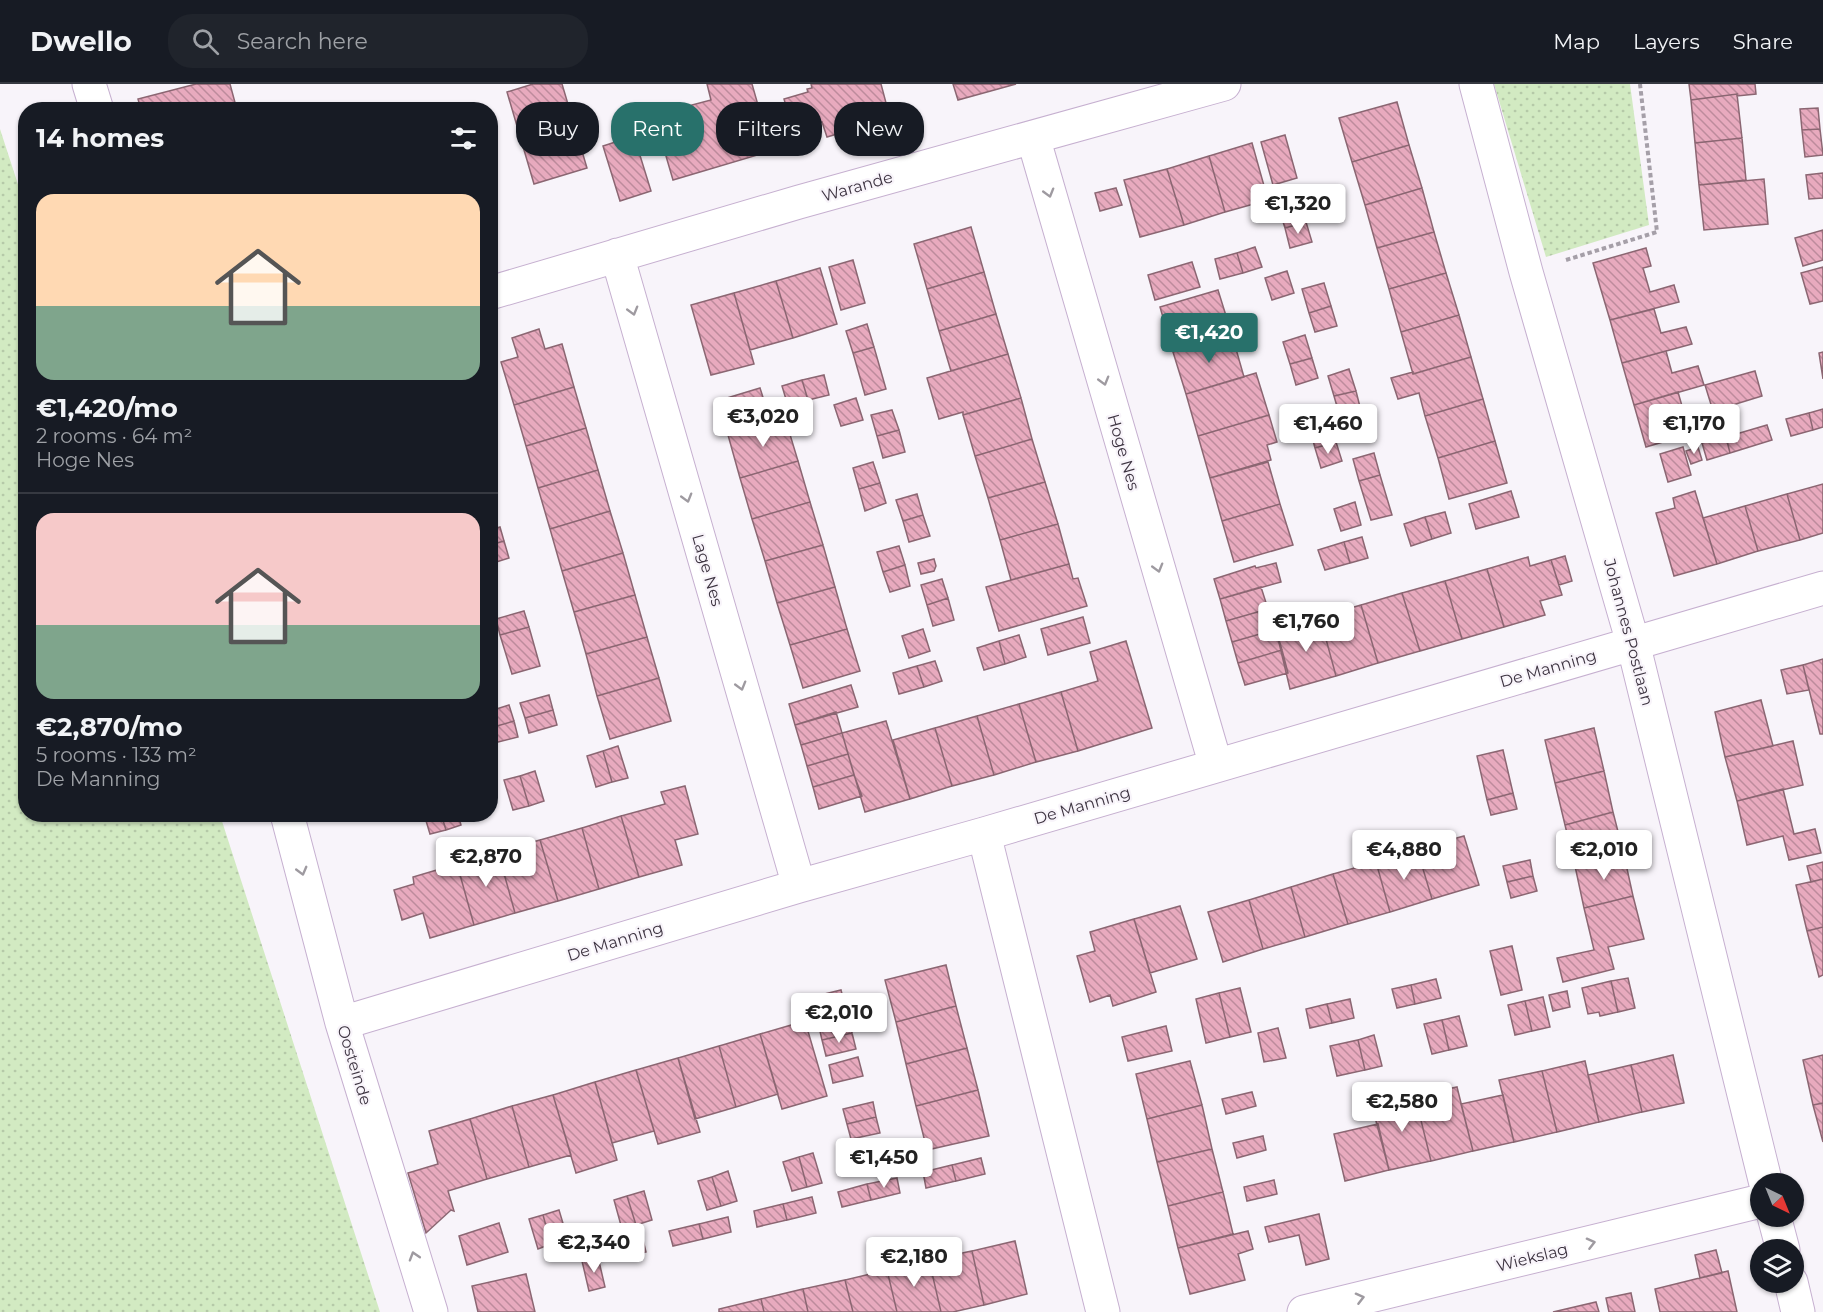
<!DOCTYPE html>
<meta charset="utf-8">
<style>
:root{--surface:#171b24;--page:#20242c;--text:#f1f3f6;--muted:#9ea1a6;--line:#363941;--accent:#28716b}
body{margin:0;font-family:Montserrat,sans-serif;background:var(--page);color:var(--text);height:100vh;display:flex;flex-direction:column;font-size:22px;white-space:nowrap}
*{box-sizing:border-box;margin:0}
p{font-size:20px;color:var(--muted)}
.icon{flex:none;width:33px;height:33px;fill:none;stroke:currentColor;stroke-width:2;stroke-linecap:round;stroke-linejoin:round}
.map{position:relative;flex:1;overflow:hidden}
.drawer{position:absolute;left:18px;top:18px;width:480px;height:720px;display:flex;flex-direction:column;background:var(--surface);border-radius:24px;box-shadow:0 2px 4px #0004}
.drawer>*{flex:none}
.top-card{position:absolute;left:516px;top:18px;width:570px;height:54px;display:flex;gap:12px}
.needle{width:39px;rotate:137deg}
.buttons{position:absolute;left:1750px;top:1089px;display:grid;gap:12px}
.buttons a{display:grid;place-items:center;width:54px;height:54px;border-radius:50%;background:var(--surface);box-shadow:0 2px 4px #0004;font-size:30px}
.price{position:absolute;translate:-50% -51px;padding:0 14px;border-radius:6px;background:#fff;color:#222;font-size:20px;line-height:39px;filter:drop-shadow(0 2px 3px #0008)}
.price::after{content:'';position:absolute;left:50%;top:36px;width:18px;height:14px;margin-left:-9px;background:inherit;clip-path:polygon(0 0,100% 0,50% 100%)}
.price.current{background:var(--accent);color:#fff}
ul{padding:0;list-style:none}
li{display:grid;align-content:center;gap:12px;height:318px;padding:0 18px}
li+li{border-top:2px solid var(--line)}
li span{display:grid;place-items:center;height:186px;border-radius:18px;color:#555}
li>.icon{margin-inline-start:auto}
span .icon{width:108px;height:108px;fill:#fffc;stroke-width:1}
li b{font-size:26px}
h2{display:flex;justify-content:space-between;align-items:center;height:72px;padding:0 18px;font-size:26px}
.pill{padding:0 21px;border-radius:24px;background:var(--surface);box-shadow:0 2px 4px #0004;font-size:21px;line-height:54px}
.pill.current{background:var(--accent);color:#fff}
header{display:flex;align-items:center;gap:36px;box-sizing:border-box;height:84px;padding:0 30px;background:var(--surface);border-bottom:2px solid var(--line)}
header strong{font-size:28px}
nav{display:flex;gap:33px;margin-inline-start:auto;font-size:21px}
.search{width:420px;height:54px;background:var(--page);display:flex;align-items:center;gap:15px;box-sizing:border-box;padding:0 21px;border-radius:24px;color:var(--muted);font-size:22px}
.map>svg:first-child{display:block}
.grass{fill:url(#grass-dots)}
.building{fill:url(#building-back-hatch);stroke:#8b6672;stroke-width:1.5}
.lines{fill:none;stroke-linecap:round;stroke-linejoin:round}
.minor-casing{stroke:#c6b0d0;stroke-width:35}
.path{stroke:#a59fa8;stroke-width:4;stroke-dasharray:4.5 3;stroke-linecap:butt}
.minor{stroke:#fff;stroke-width:33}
.oneway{stroke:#9e9aa0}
.labels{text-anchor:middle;stroke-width:4.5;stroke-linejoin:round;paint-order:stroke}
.street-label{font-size:16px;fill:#3d3441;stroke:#f8f4fa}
</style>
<header>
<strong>Dwello</strong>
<div class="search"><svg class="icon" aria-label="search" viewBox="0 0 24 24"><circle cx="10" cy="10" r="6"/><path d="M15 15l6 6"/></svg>Search here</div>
<nav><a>Map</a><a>Layers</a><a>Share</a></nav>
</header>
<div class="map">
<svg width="1823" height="1228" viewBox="0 0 1823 1228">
<defs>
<pattern id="grass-dots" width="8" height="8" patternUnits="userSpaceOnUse" patternTransform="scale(1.5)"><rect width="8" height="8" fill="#d2eac2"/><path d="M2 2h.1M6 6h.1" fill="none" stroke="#b5c9a8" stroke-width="1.8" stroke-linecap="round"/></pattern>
<pattern id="building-back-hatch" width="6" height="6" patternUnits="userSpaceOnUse" patternTransform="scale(1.5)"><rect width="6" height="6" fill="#e8aabe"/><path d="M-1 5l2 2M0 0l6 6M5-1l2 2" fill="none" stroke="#bd8b9c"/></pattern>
</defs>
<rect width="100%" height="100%" fill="#f8f4fa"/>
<path class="grass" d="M1494,0h136l19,141 -103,32z
M0,45l26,80v605l194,1 160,497h-380z"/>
<path class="building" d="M196,0h34l7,26h-96l-3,-11z
M533,0h29l25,84 -53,16 -27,-92z
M707,0h45l19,67 -98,29 -19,-65 57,-15z
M811,0h70l9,34 -63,19 -5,-15 -29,8 -9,-31 24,-7 -1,-3 5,-1z
M953,0h63l-58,16z
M1689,0h66l1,10 -19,2v-2l-46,6z
M1737,10l5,44 -47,5 -4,-43z
M1397,18l12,43 -57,17 -13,-44z
M1818,24l2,21 -18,1 -2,-21z
M1820,45l3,26 -18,2 -3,-27z
M1285,51l12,43 -24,7 -12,-43z
M634,52l17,55 -31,10 -17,-55z
M1742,54l4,42 -47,5 -4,-42z
M1252,59l16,57 -43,12 -16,-56z
M1409,61l13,43 -57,17 -13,-43z
M1209,72l16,56 -41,13 -17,-56z
M1167,85l17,56 -44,12 -16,-57z
M1823,89v25l-14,1 -3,-24z
M1764,95l4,45 -64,6 -5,-45z
M1116,104l6,17 -22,6 -5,-18z
M1422,104l12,44 -57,16 -12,-43z
M1299,116l7,22 -21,6 -7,-22z
M1306,138l6,20 -22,6 -5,-20z
M971,143l13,45 -57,17 -13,-45z
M1823,146v30l-20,6 -8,-28z
M1434,148l12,41 -57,16 -12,-41z
M1255,163l7,20 -19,6 -6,-20z
M1646,164l5,18 -8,2 7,24 24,-7 5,17 -69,18 -17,-57z
M1237,169l6,20 -23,6 -5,-20z
M853,176l12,43 -24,7 -12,-43z
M1192,178l8,25 -45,13 -7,-25z
M1823,183v34l-13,3 -9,-31z
M820,184l17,56 -44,14 -17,-57z
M1287,187l7,22 -22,7 -7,-22z
M984,188l12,42 -57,17 -12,-42z
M1446,189l13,42 -58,17 -12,-43z
M776,197l17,57 -43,12 -16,-57z
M1324,199l7,23 -22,7 -7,-24z
M1218,206l14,45 -59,17 -13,-45z
M734,209l20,71 -43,11 -20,-70z
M1331,222l6,20 -22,6 -6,-19z
M1654,225l7,24 25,-6 6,17 -70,19 -12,-43z
M996,230l12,40 -57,17 -12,-40z
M1459,231l12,42 -58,17 -12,-42z
M867,240l7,23 -21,6 -7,-22z
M539,245l6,20 17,-5 12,43 -60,18 -13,-43 17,-5 -6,-19z
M1232,251l12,42 -58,17 -13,-42z
M1305,251l7,23 -22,6 -7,-22z
M874,263l12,42 -21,6 -12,-42z
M1666,267l6,22 26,-7 6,19 -70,20 -12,-42z
M1823,268v27l-4,-26z
M1008,270l13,44 -58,17v-3l-24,7 -12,-41z
M1471,273l12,42 -58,17 -6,-23 -21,6 -7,-21 22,-6v2z
M1312,274l6,20 -22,7 -6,-21z
M1349,285l7,22 -22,5 -6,-20z
M1755,287l7,25 -49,15 -8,-26z
M1256,289l13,42 -71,21 -12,-42z
M824,291l5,20 -21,5 -6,-20z
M802,296l6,20 -20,6 -6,-20z
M574,303l12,41 -60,18 -12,-41z
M760,304l8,25 -43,13 -8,-25z
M1356,307l5,20 -21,6 -6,-21z
M1678,308l12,42 -44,13 -12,-42z
M856,314l7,22 -22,6 -7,-21z
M1021,314l11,41 -57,17 -12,-41z
M1483,315l12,42 -57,17 -13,-42z
M1823,325v18l-10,3 -4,-17z
M892,326l7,20 -22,6 -6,-21z
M1809,329l4,17 -22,6 -5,-17z
M1269,331l8,27 -10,3 4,15 -61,18 -12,-42z
M785,334l13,43 -58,17 -12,-43z
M1330,336l6,22 -21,6 -6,-22z
M1767,341l5,15 -42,13 -4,-16z
M586,344l12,42 -60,18 -12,-42z
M899,346l6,22 -22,6 -6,-22z
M1726,353l4,16 -23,7 -5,-17z
M1032,355l13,43 -57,16 -13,-42z
M1495,357l12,42 -58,16 -11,-41z
M1336,358l6,19 -21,7 -6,-20z
M1683,363l8,28 -23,7 -8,-28z
M1698,363l4,13 -11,4 -5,-13z
M1374,369l6,22 -21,6 -6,-22z
M798,377l12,41 -58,17 -12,-41z
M873,378l7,21 -21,6 -6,-21z
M1268,378l12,42 -58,17 -12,-43z
M598,386l12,41 -60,18 -12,-41z
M1380,391l12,40 -21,5 -12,-39z
M1045,398l13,42 -58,16 -12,-42z
M880,399l6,20 -21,8 -6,-22z
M1823,400v49l-23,7 -13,-46z
M1511,407l8,26 -43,12 -7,-25z
M1695,407l22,73 -43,12 -18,-63 19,-5 -2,-10z
M917,410l6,21 -20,6 -7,-21z
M1787,410l13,46 -42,11 -13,-45z
M810,418l13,43 -58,16 -13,-42z
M1355,418l6,23 -20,6 -7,-22z
M1280,420l13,41 -59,17 -12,-41z
M1745,422l13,45 -41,13 -14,-46z
M610,427l13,42 -61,18 -12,-42z
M1445,428l6,21 -19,6 -7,-22z
M923,431l7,21 -21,6 -6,-21z
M1425,433l7,22 -21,7 -7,-22z
M1058,440l11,40 -58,16 -11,-40z
M500,443l4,14 -14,4v-15z
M1362,453l6,21 -18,5 -6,-21z
M504,457l5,17 -19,6v-19z
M1344,458l6,21 -25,7 -7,-20z
M823,461l12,42 -58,16 -12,-42z
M899,462l6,19 -22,7 -6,-20z
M623,469l12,42 -61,17 -12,-41z
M1565,472l7,25 -13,4 -8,-25z
M1528,473l2,9 21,-6 11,35 -22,6 5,14 -41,12 -17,-58z
M934,475l2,7 -2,5 -13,3 -3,-11z
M1276,479l5,19 -61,17 -6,-20 41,-13 1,2z
M1069,480l4,15 5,-1 9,28 -88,25 -13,-44z
M905,481l5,21 -20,6 -7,-20z
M1487,485l17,58 -42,12 -17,-58z
M942,495l6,19 -21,7 -6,-20z
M1445,497l17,58 -42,12 -18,-58z
M835,503l12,42 -57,16 -13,-42z
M1261,503l7,22 -42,12 -6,-22z
M1402,509l18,58 -42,12 -17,-58z
M635,511l12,42 -61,17 -12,-42z
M948,514l6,22 -21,6 -6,-21z
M1361,521l17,58 -42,13 -16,-59z
M1268,525l6,21 -42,12 -6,-21z
M524,527l5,16 -29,8 -4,-16z
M1083,533l7,26 -42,12 -7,-26z
M1320,533l16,59 -46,13 -14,-59z
M529,543l11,39 -28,8 -12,-39z
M847,545l13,42 -57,17 -13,-43z
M923,545l7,22 -21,7 -7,-22z
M1274,546h2l6,20 -44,13 -6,-21z
M1019,551l7,22 -21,7 -6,-23z
M647,553l12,41 -62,18 -11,-42z
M999,557l6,23 -21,6 -7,-22z
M1126,557l26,87 -74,23 -17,-59 37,-11 -8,-29z
M1282,566l6,23 -43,12 -7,-22z
M1823,575v75h-3l-17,-69z
M935,577l7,20 -18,6 -7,-21z
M1803,581l6,25 -22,4 -6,-24z
M917,582l7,21 -25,7 -6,-21z
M659,594l12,43 -61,18 -13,-43z
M851,601l7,22 -63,18 -6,-21z
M1061,608l17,59 -42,11 -17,-58z
M549,611l4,15 -28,8 -5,-15z
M1761,616l12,46 -48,11 -10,-45z
M1019,620l17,58 -42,13 -17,-59z
M509,621l5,16 -24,7v-17z
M553,626l4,15 -28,8 -4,-15z
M836,628l6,21 -41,12 -6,-20z
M977,632l17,59 -42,11 -17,-58z
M514,637l4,16 -28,7v-16z
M886,637l24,78 -45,13 -23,-79z
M935,644l17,58 -42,13 -17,-59z
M1594,644l10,43 -49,12 -10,-43z
M842,649l6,21 -41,12 -6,-21z
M1793,657l10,44 -66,16 -12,-44z
M618,662l10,32 -16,4 -9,-31z
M1503,666l10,43 -26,7 -10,-44z
M603,667l9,31 -16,5 -9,-31z
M848,670l6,21 -41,12 -6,-21z
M535,687l9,30 -15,5 -9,-30z
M1604,687l9,41 -48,13 -10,-42z
M854,691l8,21 -43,13 -6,-22z
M520,692l9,30 -16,4 -9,-30z
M685,702l13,48 -23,6 7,25 -43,12 -18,-61 44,-12 -4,-12z
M1783,705l11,45 21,-5 6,24 -32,7 -6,-24 -36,9 -10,-44z
M1513,709l4,16 -26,6 -4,-15z
M1613,728l11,43 -49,11 -10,-41z
M424,730h17l5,16 -16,4z
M441,730h17l3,11 -15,5z
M621,732l18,61 -40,12 -17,-61z
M582,744l17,61 -41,12 -18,-61z
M1464,752l15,49 -47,14 -15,-50z
M540,756l18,61 -43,12 -17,-61z
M1417,765l15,50 -42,13 -14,-50z
M498,768l17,61 -41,12 -17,-61z
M1624,771l9,41 -49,12 -9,-42z
M1530,776l3,16 -26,6 -4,-16z
M1376,778l14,50 -42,12 -15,-50z
M1823,778v17l-12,3 -4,-16z
M457,780l17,61 -44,13 -7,-25 -21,7 -8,-30 20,-6 -1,-7z
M1333,790l15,50 -43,13 -14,-50z
M1533,792l4,15 -26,7 -4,-16z
M1823,795v48l-16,4 -11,-46z
M1291,803l14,50 -42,12 -14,-49z
M1633,812l11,43 -36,8 6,22 -51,13 -6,-24 37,-8 -10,-42z
M1249,816l14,49 -40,13 -15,-50z
M1180,822l17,53 -47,14 -16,-54z
M1134,835l22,73 -43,14 -3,-11 -20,7 -13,-46 18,-5 -5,-19z
M1823,843v48l-4,2 -12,-46z
M1512,862l10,44 -21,5 -11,-44z
M946,881l10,41 -60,16 -11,-42z
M1628,894l7,30 -17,4 -7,-31z
M1436,895l5,19 -26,6 -4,-19z
M1611,897l7,31 -18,4 -1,-4 -11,2 -6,-26z
M1411,901l4,19 -18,4 -5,-19z
M1240,904l11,44 -21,5 -11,-44z
M841,906l11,43 -30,7 -10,-43z
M1567,907l3,16 -17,4 -4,-16z
M1219,909l11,44 -24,6 -10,-44z
M1543,913l7,30 -18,4 -7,-30z
M1350,915l4,19 -22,5 -5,-19z
M1525,917l7,30 -17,4 -7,-30z
M1327,920l5,19 -22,5 -4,-19z
M956,922l11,42 -61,16 -10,-42z
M1459,932l8,30 -18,4 -7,-30z
M1442,936l7,30 -17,4 -8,-30z
M805,937l22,75 -45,13 -22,-75z
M1166,942l6,25 -44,10 -6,-24z
M1278,944l8,30 -22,4 -6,-29z
M852,949l4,16 -30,7 -4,-16z
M760,950l18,60 -42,13 -17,-61z
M1374,951l8,31 -17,4 -7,-30z
M1358,956l7,30 -28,6 -7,-30z
M719,962l17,61 -41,12 -17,-61z
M967,964l11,42 -62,16 -10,-42z
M1673,971l11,48 -42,9 -11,-47z
M1823,971v48l-10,2 -10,-45z
M858,973l5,19 -30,7 -4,-18z
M678,974l22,74 -42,12 -22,-74z
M1190,977l12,44 -55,14 -11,-45z
M1585,977l14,61 -42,10 -15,-61z
M1631,981l11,47 -43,10 -11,-47z
M636,986l18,61 -42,12 -17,-61z
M1542,987l15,61 -43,10 -15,-62z
M595,998l22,78 -41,13 -23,-78z
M1457,1003l16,64 -42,10 -16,-65z
M978,1006l11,46 -62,14 -11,-44z
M1252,1008l4,14 -30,8 -4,-15z
M553,1011l18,60 -42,12 -17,-61z
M1503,1011l11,47 -41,9 -12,-47z
M1415,1012l16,65 -42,9 -17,-64z
M873,1018l3,15 -29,7 -4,-15z
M1823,1019v39l-10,-37z
M1202,1021l10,44 -55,13 -10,-43z
M512,1022l17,61 -42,12 -17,-60z
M876,1033l4,16 -29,6 -4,-15z
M470,1035l17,60 -39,12 6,20 -3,-1 -25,23 -18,-60 30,-9 -9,-33z
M1378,1040l11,46 -44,11 -11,-47z
M1263,1052l3,14 -29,8 -4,-15z
M1212,1065l11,43 -55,14 -11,-44z
M813,1069l9,30 -15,4 -8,-30z
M799,1073l8,30 -15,4 -9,-29z
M981,1074l4,16 -29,7 -4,-16z
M952,1081l4,16 -30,7 -3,-16z
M728,1087l9,30 -16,5 -9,-29z
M712,1093l9,29 -14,4 -9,-29z
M897,1094l3,15 -29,7 -4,-16z
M1274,1096l3,14 -30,7 -3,-14z
M867,1100l4,16 -29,7 -4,-15z
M644,1107l8,29 -16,5 -9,-29z
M1223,1108l10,42 -55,14 -10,-42z
M627,1112l9,29 -14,4 -8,-29z
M812,1113l4,16 -29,7 -4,-16z
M783,1120l4,16 -30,7 -3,-16z
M559,1126l9,30 -17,4 -8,-29z
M1319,1130l10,45 -23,6 -7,-30 -30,7 -4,-15z
M543,1131l8,29 -13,5 -9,-30z
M728,1133l3,15 -28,7 -4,-15z
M499,1139l9,29 -41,13 -8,-29z
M699,1140l4,15 -30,7 -4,-15z
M1248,1147l5,18 -15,5 7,26 -55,14 -12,-46z
M642,1152l4,16 -29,7 -4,-16z
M1015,1157l12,53 -43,11 -12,-54z
M1716,1166l6,23 -22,5 -5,-23z
M972,1167l12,54 -31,7h-12l-12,-52z
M598,1173l7,30 -16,4 -7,-30z
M929,1176l12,52h-44l-10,-42z
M887,1186l10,42h-44l-8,-32z
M1728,1187l9,41h-77l-5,-23z
M526,1190l9,38h-57l-6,-26z
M845,1196l8,32h-45l-5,-23z
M803,1205l5,23h-44l-3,-13z
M1631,1209l4,19h-26l-3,-14z
M761,1215l3,13h-45v-3z
M1596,1218l3,10h-46z"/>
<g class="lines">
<defs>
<path id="minor" d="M89,0l8,26
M1476,0l50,188 107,371 133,541
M1033,53l183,629
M617,171l182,631
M490,209l309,-91 425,-118
M287,730l55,209 89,289
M984,750l119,478
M342,939l457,-137 185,-52 839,-246
M1774,1132l9,34
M1791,1198l7,30
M1304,1228l457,-111"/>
</defs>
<use href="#minor" class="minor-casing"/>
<path class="path" d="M1566,176l91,-28 -17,-148"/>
<use href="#minor" class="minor"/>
</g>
<defs><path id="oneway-chevron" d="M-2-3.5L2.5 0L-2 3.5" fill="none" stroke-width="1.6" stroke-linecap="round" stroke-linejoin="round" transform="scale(1.5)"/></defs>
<g class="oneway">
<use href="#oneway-chevron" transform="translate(1049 109) rotate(74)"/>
<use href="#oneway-chevron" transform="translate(633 227) rotate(74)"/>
<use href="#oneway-chevron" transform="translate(1104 297) rotate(74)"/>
<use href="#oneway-chevron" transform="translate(687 414) rotate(74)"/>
<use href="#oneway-chevron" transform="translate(1158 484) rotate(74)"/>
<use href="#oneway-chevron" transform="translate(741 602) rotate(74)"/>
<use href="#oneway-chevron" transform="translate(302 787) rotate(75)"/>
<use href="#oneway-chevron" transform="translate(1591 1159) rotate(-14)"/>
<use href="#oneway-chevron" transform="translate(414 1172) rotate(-107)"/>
<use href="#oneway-chevron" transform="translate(1360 1214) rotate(-14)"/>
</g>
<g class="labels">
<g class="street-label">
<text transform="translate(857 102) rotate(-16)" y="6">Warande</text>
<text transform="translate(1124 368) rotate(74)" y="6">Hoge Nes</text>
<text transform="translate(708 486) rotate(74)" y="6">Lage Nes</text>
<text transform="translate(1629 548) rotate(75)" y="6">Johannes Postlaan</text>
<text transform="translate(1548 584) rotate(-16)" y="6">De Manning</text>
<text transform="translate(1082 721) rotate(-16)" y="6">De Manning</text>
<text transform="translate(615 857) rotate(-17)" y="6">De Manning</text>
<text transform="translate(355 981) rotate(73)" y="6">Oosteinde</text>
<text transform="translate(1532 1173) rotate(-14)" y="6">Wiekslag</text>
</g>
</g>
</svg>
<div class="buttons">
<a><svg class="needle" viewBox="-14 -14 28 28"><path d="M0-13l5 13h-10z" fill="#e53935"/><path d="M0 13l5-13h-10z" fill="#9ea1a6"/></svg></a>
<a><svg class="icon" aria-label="layers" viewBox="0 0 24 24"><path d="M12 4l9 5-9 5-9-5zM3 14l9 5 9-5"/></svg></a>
</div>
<b class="price" style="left:1298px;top:151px">€1,320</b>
<b class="price current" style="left:1209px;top:280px">€1,420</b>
<b class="price" style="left:763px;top:364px">€3,020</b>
<b class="price" style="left:1328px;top:371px">€1,460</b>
<b class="price" style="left:1694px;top:371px">€1,170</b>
<b class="price" style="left:1306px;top:569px">€1,760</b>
<b class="price" style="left:1404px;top:797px">€4,880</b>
<b class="price" style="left:1604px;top:797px">€2,010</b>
<b class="price" style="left:486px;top:804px">€2,870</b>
<b class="price" style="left:839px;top:960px">€2,010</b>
<b class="price" style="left:1402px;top:1049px">€2,580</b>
<b class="price" style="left:884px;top:1105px">€1,450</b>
<b class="price" style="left:594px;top:1190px">€2,340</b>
<b class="price" style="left:914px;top:1204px">€2,180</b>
<div class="top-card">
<a class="pill">Buy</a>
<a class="pill current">Rent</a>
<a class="pill">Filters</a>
<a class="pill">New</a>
</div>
<section class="drawer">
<h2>14 homes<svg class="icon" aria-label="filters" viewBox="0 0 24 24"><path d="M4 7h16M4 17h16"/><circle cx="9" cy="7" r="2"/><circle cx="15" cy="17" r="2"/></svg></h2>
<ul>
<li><span style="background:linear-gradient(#ffd9b3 60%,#7fa58c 0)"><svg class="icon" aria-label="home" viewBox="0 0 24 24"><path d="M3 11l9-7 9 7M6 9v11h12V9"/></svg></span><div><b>€1,420/mo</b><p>2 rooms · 64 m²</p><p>Hoge Nes</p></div></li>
<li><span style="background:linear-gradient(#f6c9c9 60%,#7fa58c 0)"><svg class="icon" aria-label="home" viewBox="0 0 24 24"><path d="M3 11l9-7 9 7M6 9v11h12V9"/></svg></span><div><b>€2,870/mo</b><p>5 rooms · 133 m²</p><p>De Manning</p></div></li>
</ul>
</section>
</div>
